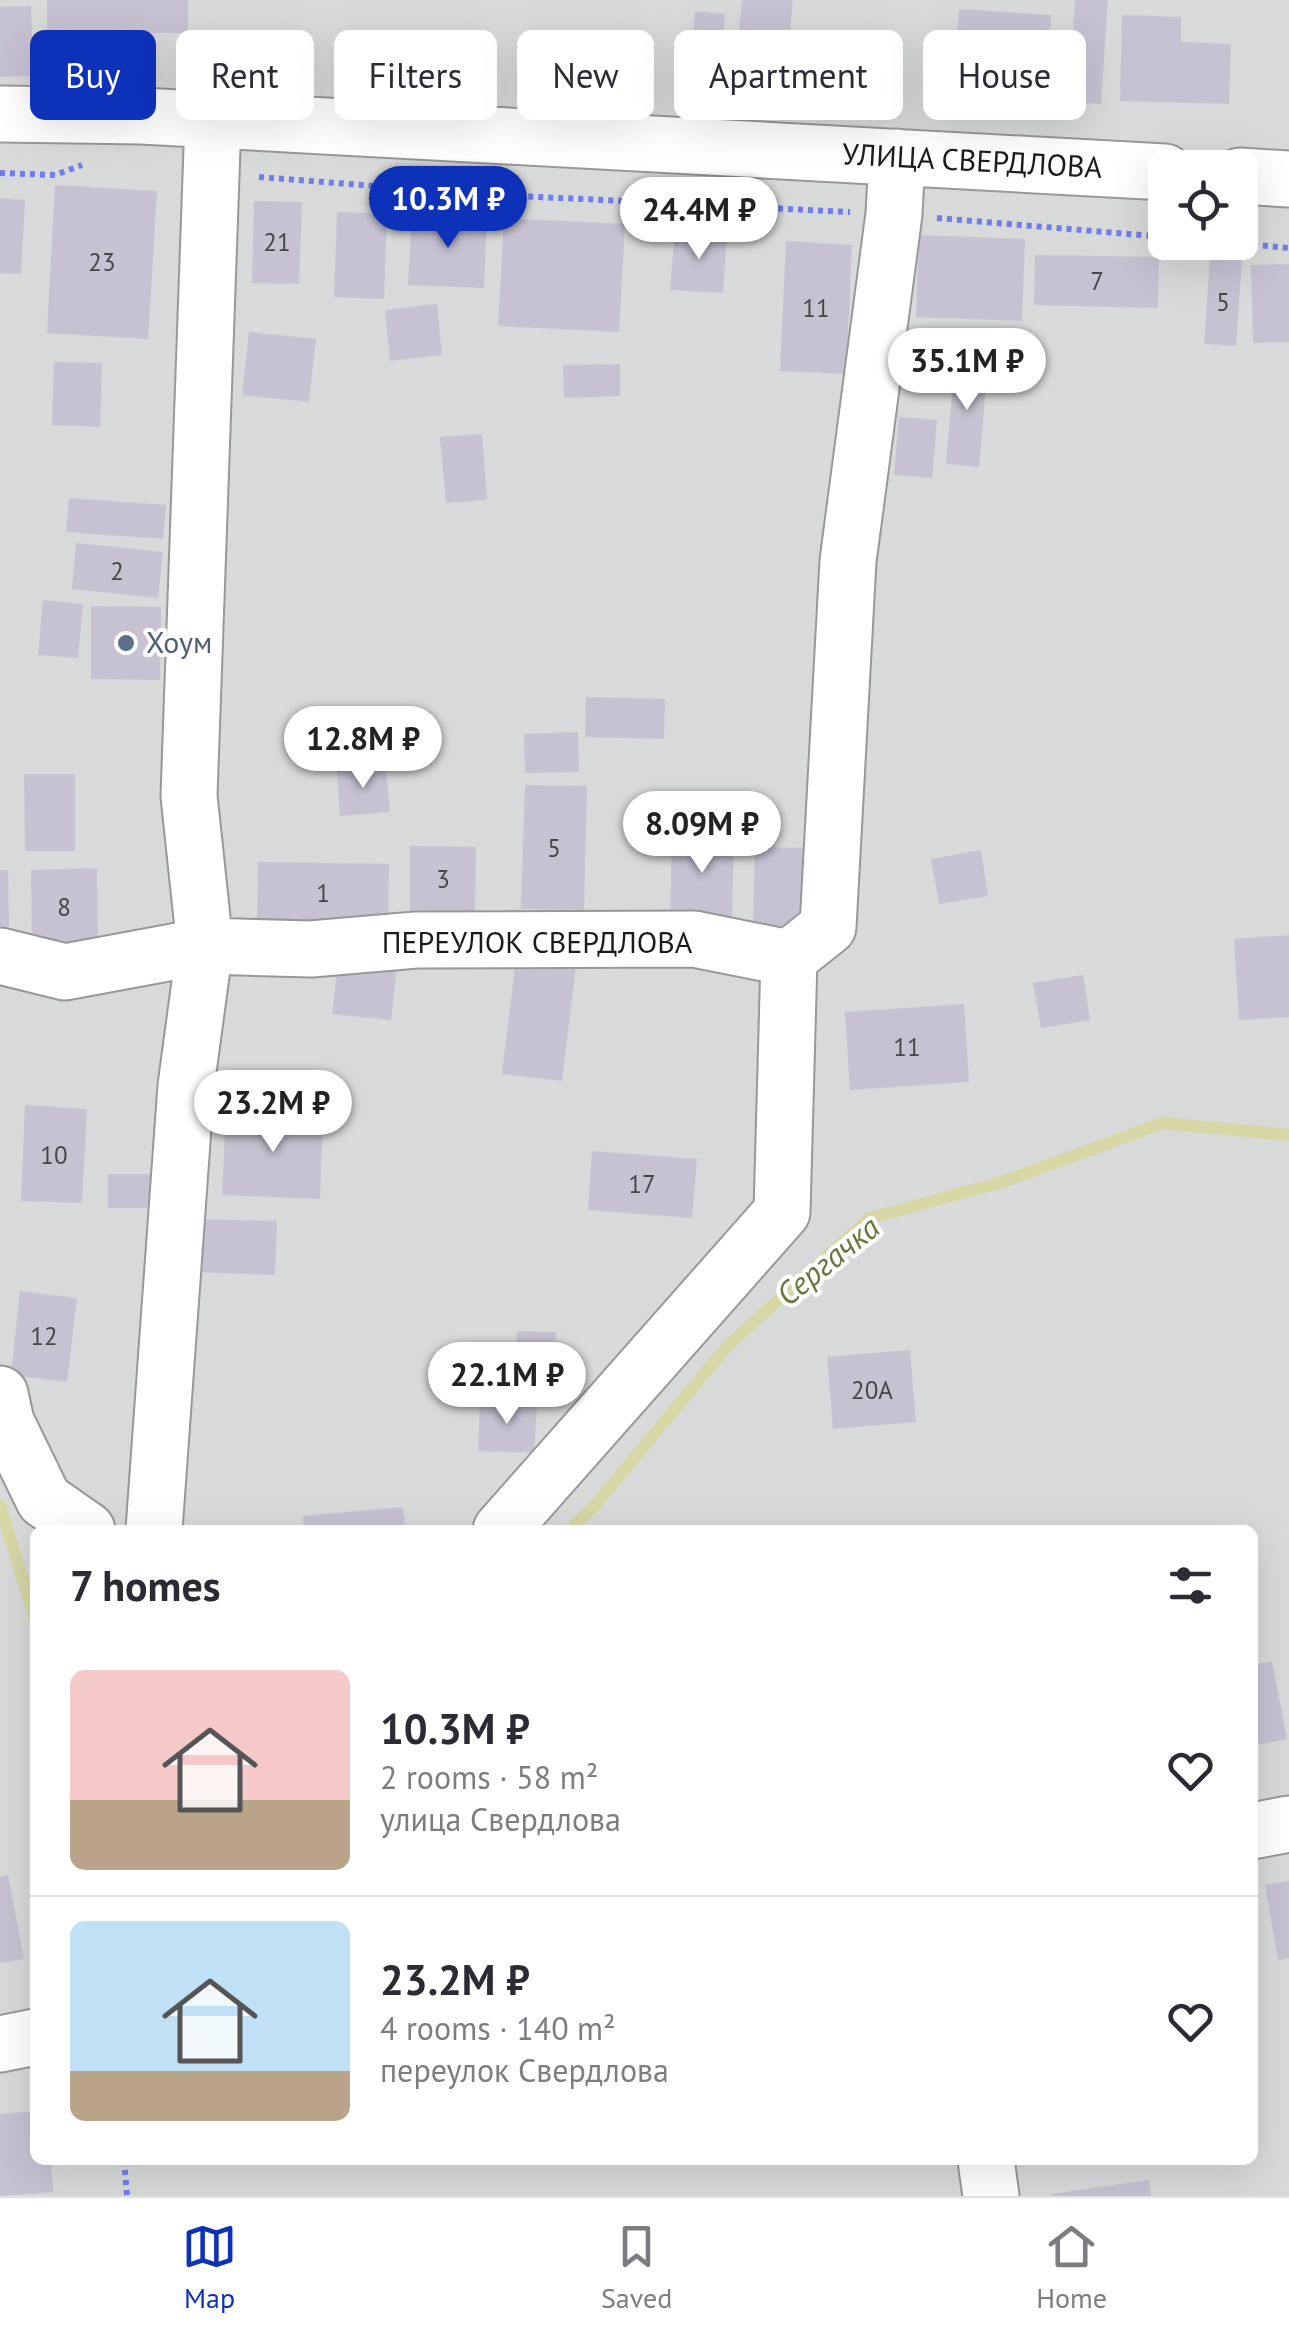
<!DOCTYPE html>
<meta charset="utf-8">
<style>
:root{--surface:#fff;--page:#f7f7f7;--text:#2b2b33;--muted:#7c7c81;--line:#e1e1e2;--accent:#0e31b9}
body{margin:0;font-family:"PT Sans",sans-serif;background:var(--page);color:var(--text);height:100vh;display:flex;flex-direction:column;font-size:38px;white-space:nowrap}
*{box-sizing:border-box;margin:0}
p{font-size:32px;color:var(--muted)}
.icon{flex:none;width:55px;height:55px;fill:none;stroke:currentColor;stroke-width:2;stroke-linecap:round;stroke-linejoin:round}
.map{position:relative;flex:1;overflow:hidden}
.details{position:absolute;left:30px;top:1525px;width:1228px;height:640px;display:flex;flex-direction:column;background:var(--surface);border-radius:15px;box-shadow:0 10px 40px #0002}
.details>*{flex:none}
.banner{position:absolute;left:30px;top:30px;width:1230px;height:90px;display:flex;gap:20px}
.tools{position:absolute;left:1148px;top:150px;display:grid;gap:20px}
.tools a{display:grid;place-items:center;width:110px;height:110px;border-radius:15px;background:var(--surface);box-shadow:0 10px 40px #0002;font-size:50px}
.price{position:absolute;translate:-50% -85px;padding:0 22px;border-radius:35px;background:#fff;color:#222;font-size:32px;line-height:65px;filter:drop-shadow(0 2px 5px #0008)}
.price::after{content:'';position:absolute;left:50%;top:60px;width:30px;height:22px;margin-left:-15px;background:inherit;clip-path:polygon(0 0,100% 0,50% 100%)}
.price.on{background:var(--accent);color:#fff}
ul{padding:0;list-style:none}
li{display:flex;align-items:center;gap:30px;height:250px;padding:0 40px}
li+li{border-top:2px solid var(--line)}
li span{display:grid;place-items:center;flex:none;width:280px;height:200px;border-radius:15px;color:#555}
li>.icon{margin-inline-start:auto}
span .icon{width:120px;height:120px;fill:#fffc;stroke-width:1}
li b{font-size:42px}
h2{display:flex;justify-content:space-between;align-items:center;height:120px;padding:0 40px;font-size:42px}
.tag{padding:0 35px;border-radius:15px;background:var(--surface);box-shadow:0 10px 40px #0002;font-size:35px;line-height:90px}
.tag.on{background:var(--accent);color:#fff}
.tabs{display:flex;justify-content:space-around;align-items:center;height:140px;border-top:2px solid var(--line);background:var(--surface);font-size:28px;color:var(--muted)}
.tabs a{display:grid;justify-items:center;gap:5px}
.tabs .on{color:var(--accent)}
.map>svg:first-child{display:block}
.residential{fill:#d8d9d9;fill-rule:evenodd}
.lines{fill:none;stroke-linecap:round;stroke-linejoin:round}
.stream{stroke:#d6d7a4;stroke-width:12}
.building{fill:#c6c2d2}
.minor-casing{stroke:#989898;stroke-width:59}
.path{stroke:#707cef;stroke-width:6;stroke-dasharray:5 5;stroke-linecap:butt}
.minor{stroke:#fff;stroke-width:55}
.service-dot{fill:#5c6f8a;stroke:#fff;stroke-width:4}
.labels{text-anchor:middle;stroke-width:8;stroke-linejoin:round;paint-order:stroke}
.number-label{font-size:25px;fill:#464549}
.street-label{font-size:30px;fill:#1b1b1b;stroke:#fff}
.service-label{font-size:30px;fill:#4e5e75;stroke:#fff;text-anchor:start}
.water-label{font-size:32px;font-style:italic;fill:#66773c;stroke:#fff}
</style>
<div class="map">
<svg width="1289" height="2196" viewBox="0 0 1289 2196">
<rect width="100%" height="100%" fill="#e6e2ec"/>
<path class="residential" d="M0,0h1289v2196h-1289zM1165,168h75v74h-75zM35,1530h1217v630h-1217z"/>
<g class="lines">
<path class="stream" d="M0,1505l35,115
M570,1530l26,-26 132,-159 142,-127 132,-36 161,-59 126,12"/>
</g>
<path class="building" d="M47,0h141v33h-141z
M742,0h51l-9,88 -50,-6z
M1075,0h33l-7,104 -33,-2z
M31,6l2,70 -33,1v-70z
M959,9l92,6 -4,77 -93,-6z
M695,11l30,3 -6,64 -30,-3z
M1122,15l59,2v25l50,2 -2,60 -109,-3z
M55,185l102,6 -9,148 -101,-6z
M0,198l25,2 -4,74 -21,-1z
M254,201l48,1 -3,82 -47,-1z
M337,212l50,2 -3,85 -50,-2z
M412,213l75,3 -3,72 -76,-3z
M504,218l121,6 -6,108 -121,-6z
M675,230l52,3 -4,60 -53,-3z
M919,235l106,4 -3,82 -106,-4z
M786,241l66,4 -6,129 -66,-3z
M1035,255l124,2 -1,51 -124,-3z
M1210,258l32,1 -6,87 -32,-2z
M1289,264v78l-36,1 -2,-78z
M437,304l5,51 -52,6 -5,-51z
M889,331l28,1 -1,38 -28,-1z
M249,332l67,7 -7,63 -67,-7z
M955,359l33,2 -9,106 -33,-3z
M54,362l48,1 -2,64 -48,-2z
M620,364v32l-56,2 -1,-33z
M899,417l38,3 -5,58 -38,-3z
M482,434l5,66 -41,3 -6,-66z
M69,498l97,7 -3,34 -97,-7z
M76,543l87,9 -5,46 -86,-9z
M43,600l40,4 -5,54 -40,-3z
M91,606l70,1 -1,73 -69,-1z
M586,697l79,2 -1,40 -79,-2z
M578,732l1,40 -54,1 -1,-39z
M386,766l4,46 -50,4 -3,-46z
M24,774h51v77h-50z
M525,785l62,1 -3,124 -63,-1z
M672,834l62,1 -2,83 -62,-1z
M410,846l66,1 -1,65h-65z
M755,847l55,1 -3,81 -54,-1z
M981,850l7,46 -49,8 -8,-45z
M258,862l131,2 -1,60 -131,-2z
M97,868l1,76 -66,2 -1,-76z
M0,870h8l1,57 -9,1z
M1289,935v82l-50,3 -5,-81z
M339,952l59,6 -7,62 -59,-6z
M516,958l60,7 -14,116 -60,-7z
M1083,975l7,45 -49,8 -8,-45z
M964,1004l5,78 -119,8 -5,-78z
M25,1105l62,4 -5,94 -61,-2z
M226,1110l97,4 -3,85 -98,-4z
M592,1151l105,8 -5,59 -104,-8z
M108,1174h47v34h-47z
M197,1219l80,2 -2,54 -80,-3z
M20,1291l57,7 -10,84 -56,-7z
M517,1331l39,1 -2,42 -39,-1z
M910,1350l6,72 -83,7 -6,-72z
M480,1401l57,2 -3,50 -56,-2z
M403,1507l2,23h-101l-1,-14z
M1272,1661l15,78 -35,7v-81z
M8,1875l16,84 -24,4v-86z
M1289,1881v77l-11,2 -13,-75z
M35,2111v49h16l2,32 -53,4v-82z
M1149,2180l2,16h-100v-2z"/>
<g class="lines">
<defs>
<path id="minor" d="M0,114l142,2 1023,56
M1240,176l49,3
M0,956l65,16 140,-26 106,3 105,-9 278,-1 95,19
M789,958l39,-31 20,-366 46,-347 3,-57
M0,1394l6,28 38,78 43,30
M154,1530l32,-444 19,-140 -16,-150 24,-676
M501,1530l281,-318 7,-254
M1252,1831l37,-7
M0,2044l35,-7
M986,2160l5,36"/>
</defs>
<use href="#minor" class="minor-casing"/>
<path class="path" d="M0,173l55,2 27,-10
M259,177l219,17 372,18
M937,218l228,19
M1223,242l66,6
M124,2160l3,36"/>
<use href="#minor" class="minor"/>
</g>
<circle class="service-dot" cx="126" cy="643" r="10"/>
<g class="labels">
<g class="number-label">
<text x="277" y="251">21</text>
<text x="102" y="271">23</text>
<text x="1097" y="290">7</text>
<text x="1223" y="311">5</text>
<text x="816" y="317">11</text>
<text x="117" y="580">2</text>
<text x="554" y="857">5</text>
<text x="443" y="888">3</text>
<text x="323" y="902">1</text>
<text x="64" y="916">8</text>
<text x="907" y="1056">11</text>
<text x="54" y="1164">10</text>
<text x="642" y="1193">17</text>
<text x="44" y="1345">12</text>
<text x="872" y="1399">20А</text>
</g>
<g class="street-label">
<text transform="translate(972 161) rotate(3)" y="10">УЛИЦА СВЕРДЛОВА</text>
<text x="537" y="953">ПЕРЕУЛОК СВЕРДЛОВА</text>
</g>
<g class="service-label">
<text x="146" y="653">Хоум</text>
</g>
<g class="water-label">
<text transform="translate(828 1261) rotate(-39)" y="11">Сергачка</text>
</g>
</g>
</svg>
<div class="tools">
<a><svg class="icon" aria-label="locate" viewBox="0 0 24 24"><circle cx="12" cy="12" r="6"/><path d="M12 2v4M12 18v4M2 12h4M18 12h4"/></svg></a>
</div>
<b class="price on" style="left:448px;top:251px">10.3M ₽</b>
<b class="price" style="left:699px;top:262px">24.4M ₽</b>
<b class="price" style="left:967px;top:413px">35.1M ₽</b>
<b class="price" style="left:363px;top:791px">12.8M ₽</b>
<b class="price" style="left:702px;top:876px">8.09M ₽</b>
<b class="price" style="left:273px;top:1155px">23.2M ₽</b>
<b class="price" style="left:507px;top:1427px">22.1M ₽</b>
<div class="banner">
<a class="tag on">Buy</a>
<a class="tag">Rent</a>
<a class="tag">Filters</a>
<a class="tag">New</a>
<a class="tag">Apartment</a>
<a class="tag">House</a>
</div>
<section class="details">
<h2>7 homes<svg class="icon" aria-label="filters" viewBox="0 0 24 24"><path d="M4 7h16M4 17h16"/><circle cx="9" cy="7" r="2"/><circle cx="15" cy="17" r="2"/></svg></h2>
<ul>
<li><span style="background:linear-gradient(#f6c9c9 65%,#b9a48a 0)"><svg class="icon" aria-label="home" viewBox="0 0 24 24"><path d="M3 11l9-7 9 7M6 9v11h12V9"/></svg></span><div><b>10.3M ₽</b><p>2 rooms · 58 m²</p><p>улица Свердлова</p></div><svg class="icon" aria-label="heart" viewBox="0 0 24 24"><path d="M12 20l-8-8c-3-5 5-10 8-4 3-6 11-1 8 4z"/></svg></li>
<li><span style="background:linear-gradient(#bfe0f5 75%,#b9a48a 0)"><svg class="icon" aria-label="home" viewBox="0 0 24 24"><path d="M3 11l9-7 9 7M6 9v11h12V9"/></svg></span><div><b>23.2M ₽</b><p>4 rooms · 140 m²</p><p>переулок Свердлова</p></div><svg class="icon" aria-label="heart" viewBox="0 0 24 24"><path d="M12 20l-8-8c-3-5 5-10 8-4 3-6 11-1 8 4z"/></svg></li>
</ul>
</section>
</div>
<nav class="tabs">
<a class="on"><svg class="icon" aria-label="map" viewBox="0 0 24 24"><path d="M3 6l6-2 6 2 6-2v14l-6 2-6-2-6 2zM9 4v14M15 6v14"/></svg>Map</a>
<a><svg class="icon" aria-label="saved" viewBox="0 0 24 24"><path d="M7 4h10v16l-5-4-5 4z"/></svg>Saved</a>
<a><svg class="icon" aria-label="home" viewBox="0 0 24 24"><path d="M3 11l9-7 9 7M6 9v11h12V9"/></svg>Home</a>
</nav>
